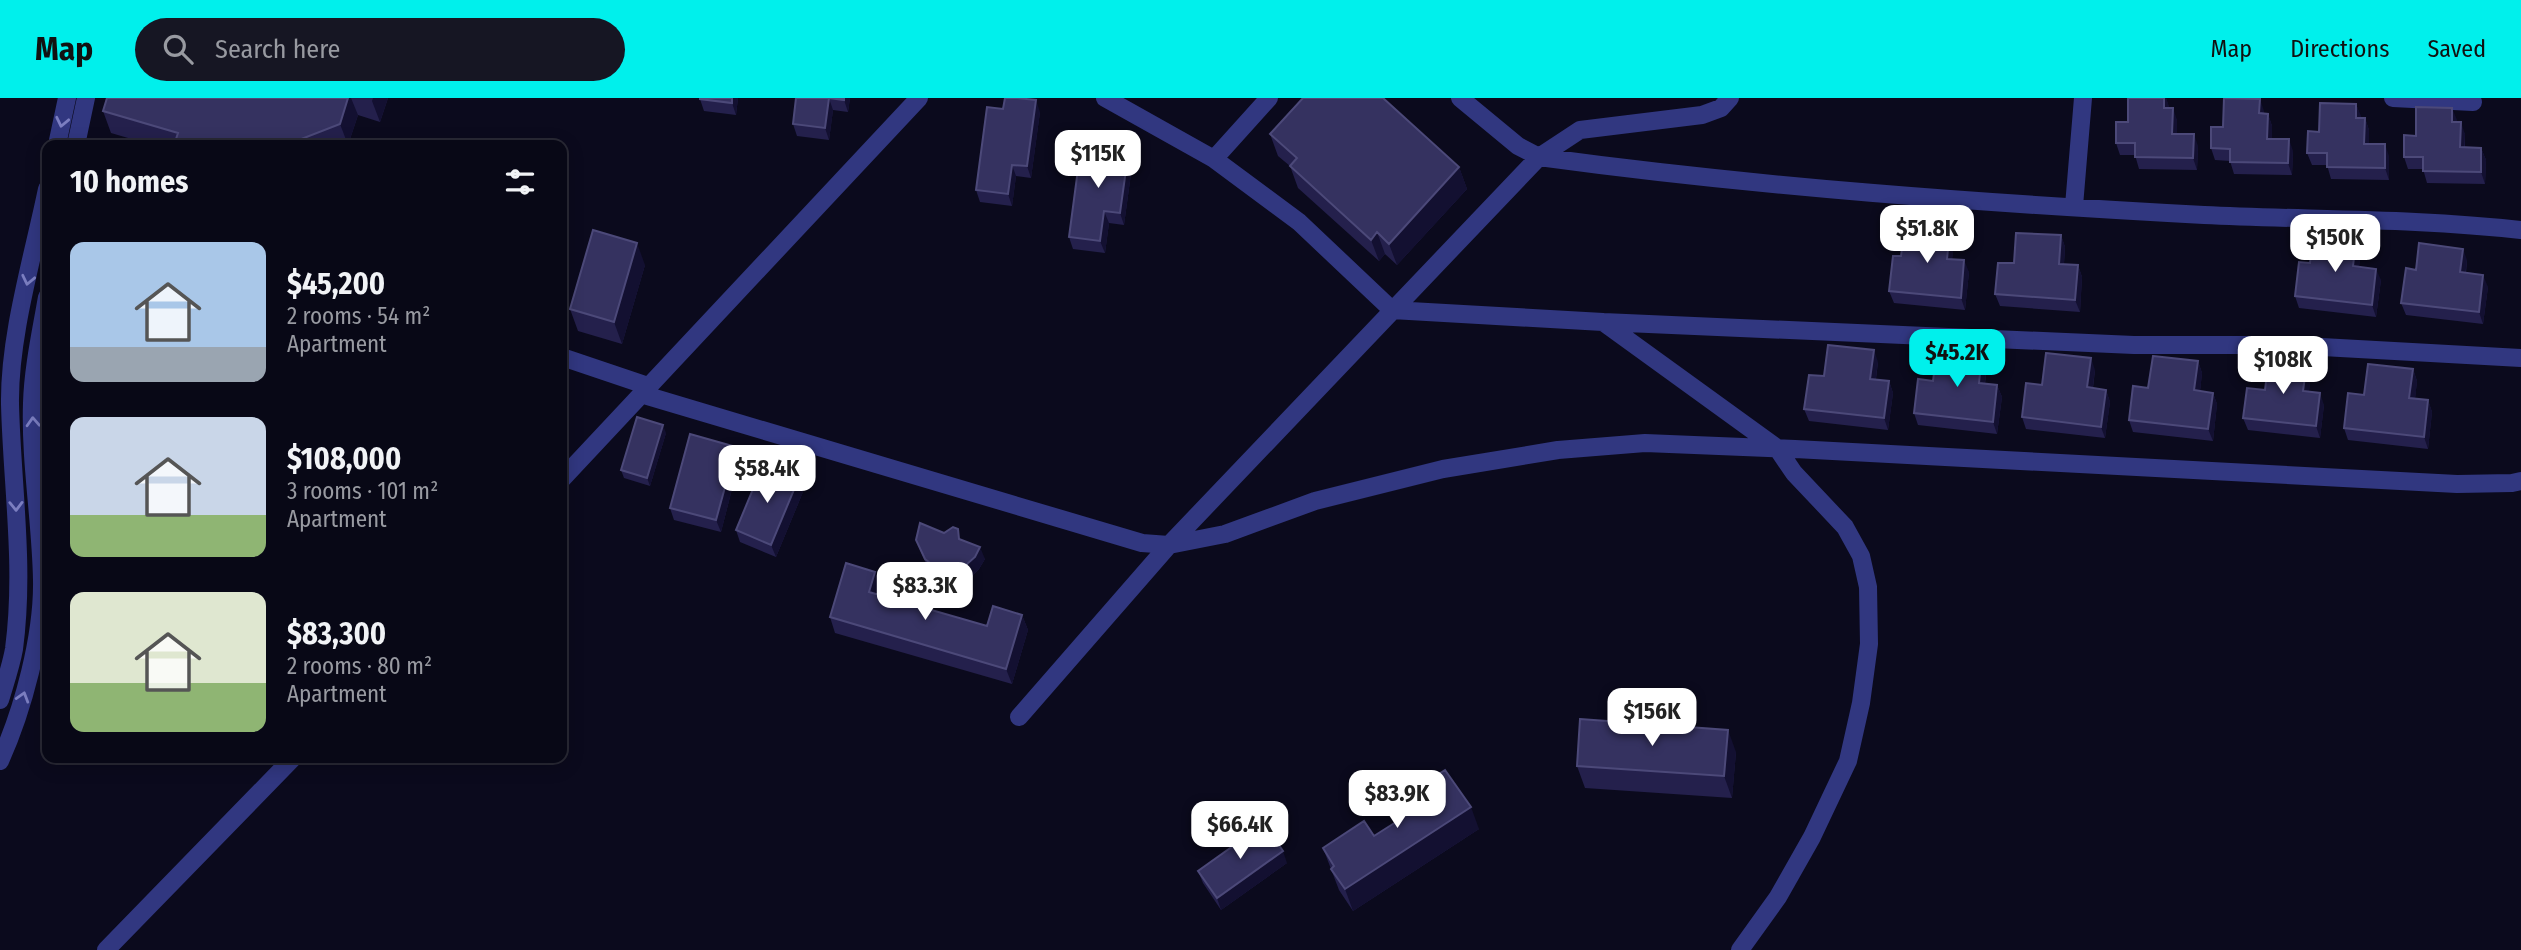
<!DOCTYPE html>
<meta charset="utf-8">
<style>
:root{--surface:#080816;--page:#161623;--text:#f1f3f6;--muted:#989aa1;--line:#292935;--accent:#00f0ec}
body{margin:0;font-family:"Fira Sans Condensed",sans-serif;background:var(--page);color:var(--text);height:100vh;display:flex;flex-direction:column;font-size:26px;white-space:nowrap}
*{box-sizing:border-box;margin:0}
p{font-size:23px;color:var(--muted)}
.icon{flex:none;width:38px;height:38px;fill:none;stroke:currentColor;stroke-width:2;stroke-linecap:round;stroke-linejoin:round}
.map{position:relative;flex:1;overflow:hidden}
.panel{position:absolute;left:42px;top:42px;width:525px;height:623px;display:flex;flex-direction:column;background:var(--surface);border-radius:14px;box-shadow:0 4px 18px #0003,0 0 0 2px var(--line)}
.panel>*{flex:none}
.price{position:absolute;translate:-50% -60px;padding:0 16px;border-radius:14px;background:#fff;color:#222;font-size:23px;line-height:46px;filter:drop-shadow(0 2px 4px #0008)}
.price::after{content:'';position:absolute;left:50%;top:42px;width:21px;height:16px;margin-left:-10px;background:inherit;clip-path:polygon(0 0,100% 0,50% 100%)}
.price.on{background:var(--accent);color:#111}
ul{padding:0;list-style:none}
li{display:flex;align-items:center;gap:21px;height:175px;padding:0 28px}
li span{display:grid;place-items:center;flex:none;width:196px;height:140px;border-radius:14px;color:#555}
li>.icon{margin-inline-start:auto}
span .icon{width:84px;height:84px;fill:#fffc;stroke-width:1}
li b{font-size:30px}
h2{display:flex;justify-content:space-between;align-items:center;height:84px;padding:0 28px;font-size:30px}
header{display:flex;align-items:center;gap:42px;box-sizing:border-box;height:98px;padding:0 35px;background:var(--accent);color:#111}
header strong{font-size:33px}
nav{display:flex;gap:38px;margin-inline-start:auto;font-size:24px}
.search{width:490px;height:63px;background:var(--page);display:flex;align-items:center;gap:18px;box-sizing:border-box;padding:0 24px;border-radius:38px;color:var(--muted);font-size:26px}
.map>svg:first-child{display:block}
.lines{fill:none;stroke-linecap:round;stroke-linejoin:round}
.street{stroke:#313780;stroke-width:18}
.wall{fill:#24204c}
.shaded-wall{fill:#131031}
.building{fill:#353260;stroke:#4c4979;stroke-width:2}
.oneway{stroke:#7b7ec0}
</style>
<header>
<strong>Map</strong>
<div class="search"><svg class="icon" aria-label="search" viewBox="0 0 24 24"><circle cx="10" cy="10" r="6"/><path d="M15 15l6 6"/></svg>Search here</div>
<nav><a>Map</a><a>Directions</a><a>Saved</a></nav>
</header>
<div class="map">
<svg width="2521" height="852" viewBox="0 0 2521 852">
<rect width="100%" height="100%" fill="#0b0a1d"/>
<g class="lines">
<path class="street" d="M1105,0l109,61 85,63 93,88 211,12 174,126 17,25 51,54 16,29 7,31 1,57 -8,59 -13,58 -36,76 -34,60 -38,53
M1460,0l58,48 21,11 41,-27 122,-15 19,-7 9,-10
M2393,0l80,4
M57,47l10,-47
M76,47l10,-47
M1214,61l55,-61
M2074,108l9,-108
M1603,224l531,23h150l237,13
M562,259l86,29
M641,296l501,149 27,2 56,-11 90,-33 128,-32 115,-19 87,-7 150,6 662,35 55,-1 9,-2
M562,381l357,-381
M0,602c5,-17 11,-34 14,-51 11,-82 -2,-163 -4,-245 -1,-68 23,-147 37,-215
M1019,619l150,-172 370,-388c220,30 442,46 665,58 105,5 212,3 317,15
M0,663c23,-51 43,-125 42,-181 -1,-59 -12,-118 -10,-177 1,-35 9,-71 15,-106
M106,852l187,-192"/>
</g>
<path class="wall" d="M107,0h281l-8,24 -22,-7 -10,30h-196l-41,-12 -8,-22z
M738,0l-2,17 -32,-4 -4,-12z
M796,0h54l-2,14 -15,-2 -4,30 -32,-4 -4,-12z
M2128,0h38l3,10 8,12v14l21,12 -1,24 -58,-1 -4,-14h-15l-4,-12 12,-21z
M2356,6l5,14h4l4,12v14l20,12v24l-58,-1 -4,-14h-15l-5,-12 12,-21z
M2452,10l4,14 9,12v14h16l5,12 -1,24 -58,-1 -4,-14h-15l-4,-12 12,-21z
M1003,11l37,3 -9,66 -15,-2 -4,30 -32,-4 -4,-12z
M2264,13v2l4,1 4,12v13l21,12 -1,24 -58,-1 -4,-13 -15,-1 -4,-12 12,-21z
M1270,36l189,33 8,22 -70,76 -12,-11 -6,7 -81,-73 -8,-22 -12,-10z
M1129,50l4,11 -9,66 -15,-2 -4,30 -32,-4 -4,-12 27,-81z
M2061,137l4,12 -1,17 14,1 4,12 -2,35 -80,-6 -5,-12 19,-31z
M1954,144l-2,17 17,13 -4,38 -71,-7 -5,-12 12,-35z
M2361,156l-2,12 22,14 -5,37 -77,-9 -4,-12 15,-33z
M2467,162l-1,13 22,14 -5,37 -77,-9 -5,-12 15,-33z
M645,167l-23,79 -44,-13 -8,-22z
M1982,256l5,12 -2,18 12,1 5,12 -5,37 -79,-9 -4,-12 19,-32z
M2198,263l4,12 -2,18 13,2 4,11 -4,37 -80,-9 -4,-12 19,-32z
M1878,264l-2,17 13,2 4,12 -5,37 -79,-9 -5,-12 20,-33z
M2307,264l4,11 -2,18 15,14 -4,33 -72,-8 -5,-12 22,-28z
M2413,271l4,12 -2,17 13,2 4,12 -4,37 -80,-9 -4,-12 20,-33z
M2095,272l-2,18 13,2 4,12 -5,36 -79,-9 -4,-12 20,-32z
M666,335l-16,53 -26,-8 -3,-8z
M740,360l-19,74 -47,-12 -4,-12z
M798,382l5,12 -27,65 -36,-15 -4,-12z
M916,442h45l24,19 -6,10 -8,8 -11,4h-11l-11,-3 -9,-7z
M875,474l6,15 -3,8 109,31 35,-11 6,15 -16,54 -177,-51 -5,-16z
M1736,654l-4,46 -147,-10 -8,-22z
M1397,702l82,29 -126,82 -14,-21 -16,-42 51,-12 29,-19z
M1287,765l-66,47 -18,-27 -5,-12z"/>
<path class="shaded-wall" d="M348,0h3l7,17 -10,30 -8,-21z
M373,0h15l-8,24 -8,-21z
M732,0h6l-2,17 -4,-12z
M829,0l4,12 -4,30 -4,-12z
M844,0h6l-2,14 -4,-12z
M2164,0h2l3,8 -1,14 -4,-12z
M2260,1l4,12v14l-5,-12z
M1036,2l4,12 -9,66 -4,-12z
M2356,6l5,12 -1,14 -4,-12z
M2173,10l4,12v26l-5,-12z
M2452,10l5,12 -1,14 -4,-12z
M2268,16l4,12v25l-5,-12z
M2365,20l4,12v25l-5,-11z
M2461,24l4,12 -1,25 -4,-12z
M2194,36l4,12 -1,24 -4,-12z
M2289,41l4,12 -1,24 -4,-12z
M2385,46l4,12v24l-4,-12z
M1129,50l4,11 -9,66 -4,-12z
M2481,50l5,12 -1,24 -4,-12z
M1012,67l4,11 -4,30 -4,-12z
M1459,69l8,22 -70,76 -8,-21z
M1104,113l5,12 -4,30 -5,-12z
M1950,132l4,12 -3,29 -4,-12z
M1377,134l8,22 -6,7 -8,-21z
M2061,137l4,12 -2,29 -4,-12z
M2356,144l5,12 -4,24 -4,-12z
M637,145l8,22 -23,79 -8,-22z
M2463,151l4,11 -3,24 -4,-12z
M1964,162l5,12 -4,38 -4,-12z
M2078,167l4,12 -2,35 -5,-12z
M2376,171l5,11 -5,37 -4,-12z
M2483,177l5,12 -5,37 -4,-12z
M1874,252l4,12 -4,29 -4,-12z
M1982,256l5,12 -4,29 -4,-12z
M2091,260l4,12 -4,29 -4,-12z
M2198,263l4,12 -3,29 -5,-12z
M2307,264l4,11 -3,30 -5,-12z
M2413,271l4,12 -3,29 -5,-12z
M1889,283l4,12 -5,37 -4,-12z
M1997,287l5,12 -5,37 -4,-12z
M2106,292l4,12 -5,36 -4,-11z
M2213,295l4,11 -4,37 -5,-12z
M2320,295l4,12 -4,33 -4,-12z
M2428,302l4,12 -4,37 -4,-12z
M663,327l3,8 -16,53 -3,-8z
M736,349l4,11 -19,74 -5,-12z
M798,382l5,12 -27,65 -5,-12z
M980,449l5,12 -6,10 -8,8 -5,-12z
M875,474l6,15 -6,21 -6,-16z
M1022,517l6,15 -16,54 -6,-15z
M1728,632l8,22 -4,46 -8,-22z
M1471,709l8,22 -126,82 -8,-22z
M1283,753l4,12 -66,47 -4,-12z"/>
<path class="building" d="M107,0h241l-8,26 -54,21h-112l4,-12 -75,-22z
M700,0h32v5l-32,-4z
M796,0h48v2l-15,-2 -4,30 -32,-4z
M1005,0h12l19,2 -9,66 -15,-1 -4,29 -32,-4 11,-83 16,2z
M1303,0h80l76,69 -70,77 -12,-12 -6,8 -81,-74 7,-8 -27,-24z
M2128,0h36v10h9l-1,26h22l-1,24 -58,-1v-14h-19v-21h12z
M2224,0l36,1 -1,14 9,1 -1,25h22l-1,24 -58,-1v-13l-19,-1v-21h12z
M2320,5l36,1v14h9l-1,26h21v24l-58,-1v-14h-20l1,-22 11,1z
M2416,9l36,1v14h9l-1,25 21,1v24l-58,-1v-14h-19v-22l12,1z
M1098,45l31,5 -9,65 -16,-2 -4,30 -31,-4 11,-83 16,2z
M1905,128l45,4 -3,29 17,1 -3,38 -72,-7 4,-35h8z
M593,132l44,13 -23,79 -44,-13z
M2016,135l45,2 -2,29 19,1 -3,35 -80,-6 3,-31h16z
M2313,139l43,5 -3,24 23,3 -4,36 -77,-9 4,-34 11,1z
M2419,145l44,6 -3,23 23,3 -4,37 -78,-9 5,-35 10,2z
M1828,247l46,5 -4,29 19,2 -5,37 -80,-9 5,-34 15,1z
M1937,251l45,5 -3,29 18,2 -4,37 -79,-9 4,-34 15,2z
M2046,255l45,5 -4,29 19,3 -5,37 -79,-10 4,-34 16,2z
M2153,258l45,5 -4,29 19,3 -5,36 -79,-9 4,-34 15,2z
M2269,259l38,5 -4,29 17,2 -4,33 -73,-8 4,-30 18,2z
M2368,266l45,5 -4,29 19,2 -4,37 -80,-9 4,-35 16,2z
M637,319l26,8 -16,53 -26,-8z
M690,336l46,13 -20,73 -46,-12z
M763,367l35,15 -27,65 -35,-15z
M920,425l24,10 9,-6 5,2 1,10 21,8 -5,10 -9,8 -10,4h-12l-10,-3 -9,-7 -9,-19z
M846,465l29,9 -6,20 118,34 6,-20 29,9 -16,54 -176,-52z
M1580,621l148,11 -4,46 -147,-10z
M1445,672l26,37 -126,82 -14,-20 3,-3 -11,-18 41,-27 10,15 33,-21 -10,-15z
M1264,726l19,27 -66,47 -19,-27z"/>
<defs><path id="oneway-chevron" d="M-2-3.5L2.5 0L-2 3.5" fill="none" stroke-width="1.6" stroke-linecap="round" stroke-linejoin="round" transform="scale(1.75)"/></defs>
<g class="oneway">
<use href="#oneway-chevron" transform="translate(62 24) rotate(102)"/>
<use href="#oneway-chevron" transform="translate(28 182) rotate(102)"/>
<use href="#oneway-chevron" transform="translate(33 324) rotate(-93)"/>
<use href="#oneway-chevron" transform="translate(16 408) rotate(89)"/>
<use href="#oneway-chevron" transform="translate(23 599) rotate(-73)"/>
</g>
</svg>
<b class="price" style="left:1098px;top:92px">$115K</b>
<b class="price" style="left:1927px;top:167px">$51.8K</b>
<b class="price" style="left:2335px;top:176px">$150K</b>
<b class="price on" style="left:1957px;top:291px">$45.2K</b>
<b class="price" style="left:2283px;top:298px">$108K</b>
<b class="price" style="left:767px;top:407px">$58.4K</b>
<b class="price" style="left:925px;top:524px">$83.3K</b>
<b class="price" style="left:1652px;top:650px">$156K</b>
<b class="price" style="left:1397px;top:732px">$83.9K</b>
<b class="price" style="left:1240px;top:763px">$66.4K</b>
<section class="panel">
<h2>10 homes<svg class="icon" aria-label="filters" viewBox="0 0 24 24"><path d="M4 7h16M4 17h16"/><circle cx="9" cy="7" r="2"/><circle cx="15" cy="17" r="2"/></svg></h2>
<ul>
<li><span style="background:linear-gradient(#a9c7e8 75%,#9aa5b1 0)"><svg class="icon" aria-label="home" viewBox="0 0 24 24"><path d="M3 11l9-7 9 7M6 9v11h12V9"/></svg></span><div><b>$45,200</b><p>2 rooms · 54 m²</p><p>Apartment</p></div></li>
<li><span style="background:linear-gradient(#c9d6e8 70%,#8fb573 0)"><svg class="icon" aria-label="home" viewBox="0 0 24 24"><path d="M3 11l9-7 9 7M6 9v11h12V9"/></svg></span><div><b>$108,000</b><p>3 rooms · 101 m²</p><p>Apartment</p></div></li>
<li><span style="background:linear-gradient(#dfe7d0 65%,#8fb573 0)"><svg class="icon" aria-label="home" viewBox="0 0 24 24"><path d="M3 11l9-7 9 7M6 9v11h12V9"/></svg></span><div><b>$83,300</b><p>2 rooms · 80 m²</p><p>Apartment</p></div></li>
</ul>
</section>
</div>
